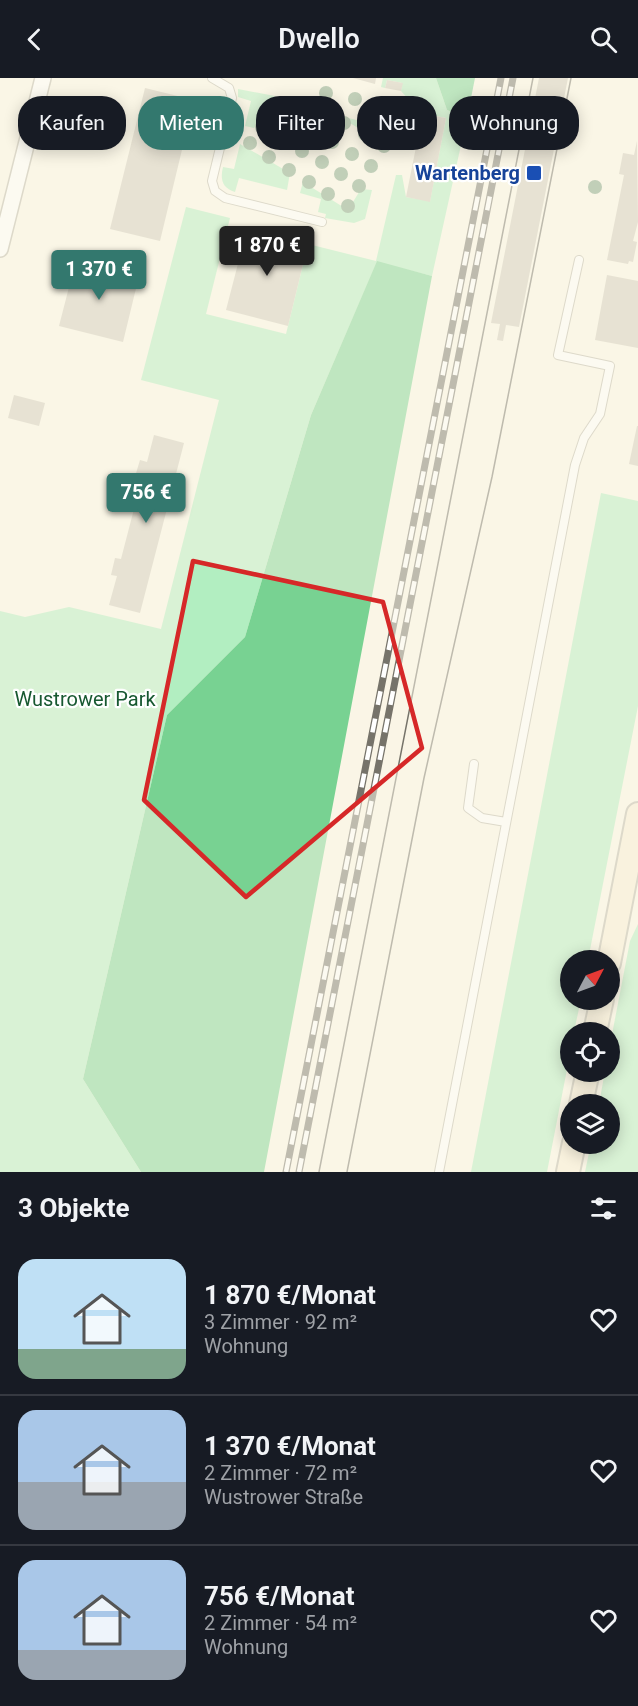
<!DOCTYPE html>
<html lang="de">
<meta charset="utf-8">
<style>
:root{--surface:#171b24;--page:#242831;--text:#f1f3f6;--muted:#9ea1a6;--line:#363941;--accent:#33786e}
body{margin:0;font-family:Roboto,sans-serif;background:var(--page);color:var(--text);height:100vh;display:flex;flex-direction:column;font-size:22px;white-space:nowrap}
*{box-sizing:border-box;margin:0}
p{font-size:20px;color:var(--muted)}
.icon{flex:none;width:33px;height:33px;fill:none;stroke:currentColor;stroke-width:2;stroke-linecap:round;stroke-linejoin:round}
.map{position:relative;height:1094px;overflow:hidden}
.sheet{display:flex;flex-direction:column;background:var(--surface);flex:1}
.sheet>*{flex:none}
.banner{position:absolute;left:18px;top:18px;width:603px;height:54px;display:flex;gap:12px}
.needle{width:39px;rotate:49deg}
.controls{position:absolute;left:560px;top:872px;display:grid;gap:12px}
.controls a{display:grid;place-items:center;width:60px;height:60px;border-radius:50%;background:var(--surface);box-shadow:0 3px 15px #0003;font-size:30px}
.price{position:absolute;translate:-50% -51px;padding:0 14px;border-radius:6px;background:var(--accent);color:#fff;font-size:20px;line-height:39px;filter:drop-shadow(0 2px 3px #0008)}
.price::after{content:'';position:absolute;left:50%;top:36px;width:18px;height:14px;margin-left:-9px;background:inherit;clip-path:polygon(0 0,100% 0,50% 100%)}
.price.selected{background:#222;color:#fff}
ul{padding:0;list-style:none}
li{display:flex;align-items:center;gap:18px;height:150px;padding:0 18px}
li+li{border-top:2px solid var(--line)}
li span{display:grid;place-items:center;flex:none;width:168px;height:120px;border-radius:18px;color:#555}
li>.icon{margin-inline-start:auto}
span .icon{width:72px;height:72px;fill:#fffc;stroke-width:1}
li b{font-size:26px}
h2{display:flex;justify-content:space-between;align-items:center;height:72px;padding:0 18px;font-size:26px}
.pill{padding:0 21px;border-radius:24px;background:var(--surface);box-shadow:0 3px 15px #0003;font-size:21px;line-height:54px}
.pill.selected{background:var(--accent);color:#fff}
header{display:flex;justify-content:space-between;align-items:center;height:78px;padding:0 18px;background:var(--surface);font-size:27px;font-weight:600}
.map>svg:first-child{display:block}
.green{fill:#b2eec1}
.forest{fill:#78d292}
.building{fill:#d0cbbc}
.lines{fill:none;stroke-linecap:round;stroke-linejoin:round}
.lane-casing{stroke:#bbb7a9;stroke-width:10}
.street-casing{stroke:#bbb7a9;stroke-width:18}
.secondary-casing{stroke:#bbb7a9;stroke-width:26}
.lane{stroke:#fff;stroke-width:8}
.street{stroke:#fff;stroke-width:15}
.secondary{stroke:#f8eed5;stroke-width:22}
.tram{stroke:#76736a;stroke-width:1.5}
.rail-casing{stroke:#76736a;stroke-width:7}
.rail{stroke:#fff;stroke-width:4.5;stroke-dasharray:14;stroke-linecap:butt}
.tree{fill:#7d9f82}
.marked{fill:none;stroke:#d62828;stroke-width:4.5;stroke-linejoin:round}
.transit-dot{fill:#1a4fb4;stroke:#fff;stroke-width:2}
.labels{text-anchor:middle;stroke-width:4.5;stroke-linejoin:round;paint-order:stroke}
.transit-label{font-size:20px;font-weight:bold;fill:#164399;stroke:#fff;text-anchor:end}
.park-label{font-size:20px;fill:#175830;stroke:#fff}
</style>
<header><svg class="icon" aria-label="back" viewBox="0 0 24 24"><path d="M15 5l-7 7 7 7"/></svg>Dwello<svg class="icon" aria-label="search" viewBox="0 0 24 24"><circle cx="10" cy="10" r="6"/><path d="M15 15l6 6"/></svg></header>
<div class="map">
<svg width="638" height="1094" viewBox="0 0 638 1094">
<rect width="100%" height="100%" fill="#faf5e6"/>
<path class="green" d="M383,0h53l11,32 20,8 -35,158 -55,-14 -66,153 -66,222 -78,78 -84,364 58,93h-141v-561l25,6 44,-10 92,22 58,-229 -78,-20 45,-173 44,11 -24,96 80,20 22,-90 68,17 20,-86h6l4,22 24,4 16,-83 -36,-7v-10l-9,-10 1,-8 -15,-3 -2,8 -4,-1z
M238,11l37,7 -21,32 -9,-2 6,-25 -13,-4z
M336,37l49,12 -3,15z
M240,66l50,29 -3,17 -48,-12 -4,14c-13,-4 -15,-13 -12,-25l11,2z
M303,104l45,28 13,-21 11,1 -7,29 -11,4 -29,-5 1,-4 -8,-2 3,-13 -21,-6z
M601,415l37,8v205l-50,254h-18v39h11l-7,33h-4v22l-23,118h-76z
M638,846v248h-53l6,-29h18v-39h-10l6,-33h4v-21l21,-109z"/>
<path class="forest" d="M436,0h39l-8,40 -20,-8z
M377,183l55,15 -168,896h-123l-58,-93 84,-364 78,-78 66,-222z"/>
<path class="building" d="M353,0h23l-1,6z
M539,0h29l-49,249 -13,-2 -3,16 -6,-1 3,-16 -9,-1z
M387,2l16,3 -2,8 -16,-3z
M145,10l49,12 -34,141 -50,-12z
M410,33l36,7 -16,84 -24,-5 13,-65 -13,-2z
M637,63l1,81 -5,19 4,1 -4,20 -4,-1 -1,3 -21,-4 17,-85 -5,-1 4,-21 11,2z
M247,151l61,15 -20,82 -62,-16z
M76,182l63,16 -16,66 -64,-16z
M607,197l31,6v67l-43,-8z
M14,317l31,8 -6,23 -31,-8z
M637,348h1v40l-9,-2z
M154,357l30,8 -44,170 -31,-8 8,-29 -6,-1 4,-17 6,1 20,-77 -7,-2 6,-20 7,2z"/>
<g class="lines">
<defs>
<path id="lane" d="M212,0l17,10 3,10 -20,83 3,10 10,7 97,24
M474,686l-6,44 14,10 24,4
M439,1094l136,-707 9,-27 16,-24 10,-48 -52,-11 21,-95"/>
<path id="street" d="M0,171l43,-171"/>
<path id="secondary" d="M609,885l29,-149
M595,954l7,-33
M581,1026l7,-33
M568,1094l6,-29"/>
</defs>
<use href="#lane" class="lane-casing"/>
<use href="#street" class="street-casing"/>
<use href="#secondary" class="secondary-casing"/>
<use href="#lane" class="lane"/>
<use href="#street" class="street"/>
<use href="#secondary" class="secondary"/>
<path class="tram" d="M319,1094l214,-1094
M347,1094l77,-394 68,-301 79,-399"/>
<defs>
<path id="rail" d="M286,1094l215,-1094
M299,1094l214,-1094"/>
</defs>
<use href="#rail" class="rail-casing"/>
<use href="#rail" class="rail"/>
</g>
<g class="tree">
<circle cx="326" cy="15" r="7"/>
<circle cx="355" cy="21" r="7"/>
<circle cx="274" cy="28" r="7"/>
<circle cx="382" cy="29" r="7"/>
<circle cx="325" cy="33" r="7"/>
<circle cx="294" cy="41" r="7"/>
<circle cx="344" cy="45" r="7"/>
<circle cx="262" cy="49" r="7"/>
<circle cx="313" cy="52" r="7"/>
<circle cx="365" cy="56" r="7"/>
<circle cx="283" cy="61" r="7"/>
<circle cx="332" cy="64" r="7"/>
<circle cx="250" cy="65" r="7"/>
<circle cx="384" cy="68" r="7"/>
<circle cx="302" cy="73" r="7"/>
<circle cx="352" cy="76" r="7"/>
<circle cx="269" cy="79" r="7"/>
<circle cx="322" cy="84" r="7"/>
<circle cx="371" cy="88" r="7"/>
<circle cx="289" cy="92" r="7"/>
<circle cx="341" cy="96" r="7"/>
<circle cx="309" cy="104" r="7"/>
<circle cx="359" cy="108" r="7"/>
<circle cx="595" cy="109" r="7"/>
<circle cx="328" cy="116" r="7"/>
<circle cx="348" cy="128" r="7"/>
</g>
<path d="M0 0H638V1094H0ZM193,483l190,41 39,146 -176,149 -102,-97z" fill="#faf5e6" fill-opacity=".55" fill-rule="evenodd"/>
<path class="marked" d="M193,483l190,41 39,146 -176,149 -102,-97z"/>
<rect class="transit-dot" x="526" y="87" width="16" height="16" rx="3"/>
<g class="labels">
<g class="transit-label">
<text x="520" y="102">Wartenberg</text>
</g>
<g class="park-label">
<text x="85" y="628">Wustrower Park</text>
</g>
</g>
</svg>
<div class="controls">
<a><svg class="needle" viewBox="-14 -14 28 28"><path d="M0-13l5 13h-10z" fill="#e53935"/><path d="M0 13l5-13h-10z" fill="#9ea1a6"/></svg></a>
<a><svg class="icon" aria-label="locate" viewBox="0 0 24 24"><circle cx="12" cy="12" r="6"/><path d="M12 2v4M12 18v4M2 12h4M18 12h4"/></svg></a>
<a><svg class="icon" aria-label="layers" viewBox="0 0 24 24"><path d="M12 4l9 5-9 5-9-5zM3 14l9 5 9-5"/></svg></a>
</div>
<b class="price selected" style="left:267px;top:199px">1 870 €</b>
<b class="price" style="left:99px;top:223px">1 370 €</b>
<b class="price" style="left:146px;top:446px">756 €</b>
<div class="banner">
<a class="pill">Kaufen</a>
<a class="pill selected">Mieten</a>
<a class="pill">Filter</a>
<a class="pill">Neu</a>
<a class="pill">Wohnung</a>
</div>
</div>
<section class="sheet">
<h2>3 Objekte<svg class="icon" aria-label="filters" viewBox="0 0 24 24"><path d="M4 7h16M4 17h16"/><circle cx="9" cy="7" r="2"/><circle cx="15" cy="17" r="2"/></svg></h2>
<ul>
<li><span style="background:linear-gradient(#bfe0f5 75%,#7fa58c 0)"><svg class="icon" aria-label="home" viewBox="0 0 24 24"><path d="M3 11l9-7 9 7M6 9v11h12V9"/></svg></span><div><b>1 870 €/Monat</b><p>3 Zimmer · 92 m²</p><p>Wohnung</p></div><svg class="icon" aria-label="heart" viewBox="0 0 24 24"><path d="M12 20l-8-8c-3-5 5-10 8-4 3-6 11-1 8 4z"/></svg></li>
<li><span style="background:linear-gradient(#a9c7e8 60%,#9aa5b1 0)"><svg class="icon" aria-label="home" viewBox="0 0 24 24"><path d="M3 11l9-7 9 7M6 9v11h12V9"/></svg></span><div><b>1 370 €/Monat</b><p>2 Zimmer · 72 m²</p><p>Wustrower Straße</p></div><svg class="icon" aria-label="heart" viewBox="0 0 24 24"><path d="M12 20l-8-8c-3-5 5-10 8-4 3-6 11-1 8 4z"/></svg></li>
<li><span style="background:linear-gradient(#a9c7e8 75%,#9aa5b1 0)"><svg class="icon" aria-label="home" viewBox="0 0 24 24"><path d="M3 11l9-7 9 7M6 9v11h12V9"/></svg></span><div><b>756 €/Monat</b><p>2 Zimmer · 54 m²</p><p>Wohnung</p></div><svg class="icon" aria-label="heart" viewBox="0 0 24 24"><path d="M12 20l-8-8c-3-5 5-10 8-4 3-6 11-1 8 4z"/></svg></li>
</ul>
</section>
